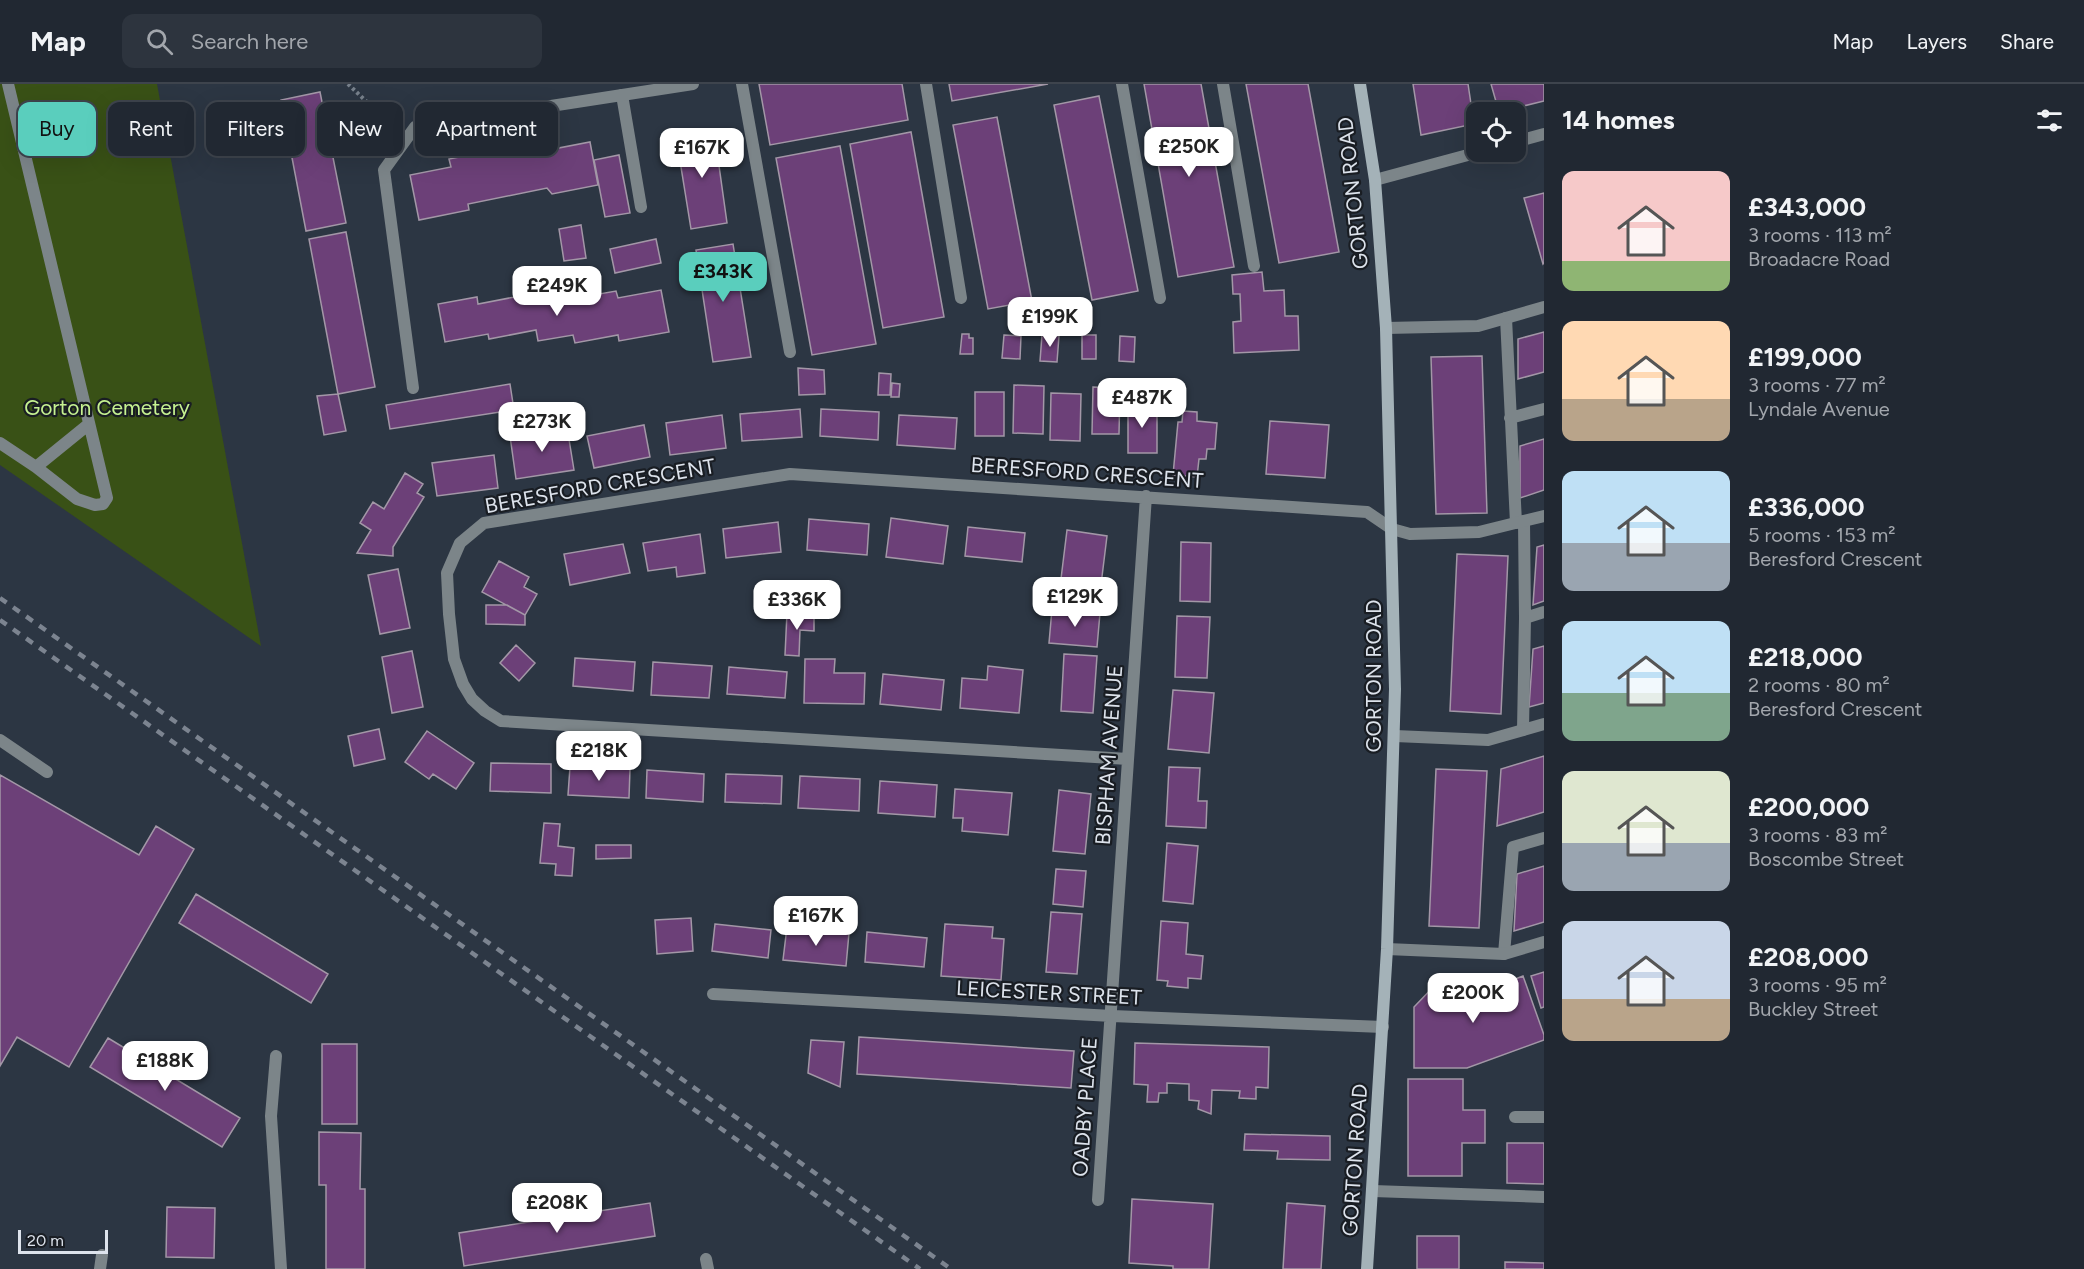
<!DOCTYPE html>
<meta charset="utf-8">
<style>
:root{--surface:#212832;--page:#2d343e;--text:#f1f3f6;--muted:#a2a6ac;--line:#3e444d;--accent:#5acebd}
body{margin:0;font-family:Figtree,sans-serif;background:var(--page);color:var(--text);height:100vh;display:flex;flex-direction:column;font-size:22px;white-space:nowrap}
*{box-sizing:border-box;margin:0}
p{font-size:20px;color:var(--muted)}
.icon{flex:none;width:33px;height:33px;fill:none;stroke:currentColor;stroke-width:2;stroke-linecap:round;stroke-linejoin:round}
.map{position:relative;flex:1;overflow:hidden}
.side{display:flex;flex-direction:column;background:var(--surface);width:540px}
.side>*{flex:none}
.hud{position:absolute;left:18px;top:18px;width:570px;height:54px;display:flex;gap:12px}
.fabs{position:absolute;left:1466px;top:18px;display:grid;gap:12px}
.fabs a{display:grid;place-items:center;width:60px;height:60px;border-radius:12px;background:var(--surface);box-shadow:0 6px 24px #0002,0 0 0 2px var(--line);font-size:30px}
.scale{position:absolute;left:18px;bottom:15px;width:90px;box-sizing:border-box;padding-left:6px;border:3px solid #dde3ec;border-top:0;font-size:16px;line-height:21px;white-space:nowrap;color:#dde3ec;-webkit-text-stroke:4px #191d23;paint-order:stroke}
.price{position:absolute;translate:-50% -51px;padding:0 14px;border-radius:12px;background:#fff;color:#222;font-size:20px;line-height:39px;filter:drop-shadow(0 2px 3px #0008)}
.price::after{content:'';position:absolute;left:50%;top:36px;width:18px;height:14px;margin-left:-9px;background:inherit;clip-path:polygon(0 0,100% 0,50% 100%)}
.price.selected{background:var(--accent);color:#111}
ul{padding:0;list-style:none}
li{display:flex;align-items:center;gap:18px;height:150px;padding:0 18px}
li span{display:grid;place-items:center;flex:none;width:168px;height:120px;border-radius:12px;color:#555}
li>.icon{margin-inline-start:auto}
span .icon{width:72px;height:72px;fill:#fffc;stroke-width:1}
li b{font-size:26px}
h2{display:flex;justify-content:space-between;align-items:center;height:72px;padding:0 18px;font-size:26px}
.tag{padding:0 21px;border-radius:12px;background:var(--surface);box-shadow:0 6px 24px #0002,0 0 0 2px var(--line);font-size:21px;line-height:54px}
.tag.selected{background:var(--accent);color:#111}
header{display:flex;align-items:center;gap:36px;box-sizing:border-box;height:84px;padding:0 30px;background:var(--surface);border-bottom:2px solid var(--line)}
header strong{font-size:28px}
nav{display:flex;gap:33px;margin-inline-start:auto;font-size:21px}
.search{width:420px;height:54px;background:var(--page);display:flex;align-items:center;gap:15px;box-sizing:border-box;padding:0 21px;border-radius:12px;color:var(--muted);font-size:22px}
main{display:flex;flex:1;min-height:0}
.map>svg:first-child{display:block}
.green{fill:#395116}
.building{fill:#6c4078;stroke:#a397a7;stroke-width:1.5}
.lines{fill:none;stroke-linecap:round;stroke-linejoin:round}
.path{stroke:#77808b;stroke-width:4;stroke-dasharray:3 3;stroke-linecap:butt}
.service{stroke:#7c8589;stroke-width:12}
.minor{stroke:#7c8589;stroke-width:12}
.secondary{stroke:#a4b2b8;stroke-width:12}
.rail{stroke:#7c8490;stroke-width:4.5;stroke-dasharray:8 8;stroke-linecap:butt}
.labels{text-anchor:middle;stroke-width:4.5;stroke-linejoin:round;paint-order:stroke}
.street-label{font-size:21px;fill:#dde3ec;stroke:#191d23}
.park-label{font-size:21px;fill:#c6f291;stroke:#191d23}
</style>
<header>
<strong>Map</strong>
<div class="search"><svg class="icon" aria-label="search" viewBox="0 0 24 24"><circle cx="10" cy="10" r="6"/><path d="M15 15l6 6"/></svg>Search here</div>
<nav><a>Map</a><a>Layers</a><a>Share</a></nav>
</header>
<main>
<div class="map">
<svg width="1544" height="1185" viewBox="0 0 1544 1185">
<rect width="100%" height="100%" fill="#2c3643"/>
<path class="green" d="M0,0h157l104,562 -261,-181z"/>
<path class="building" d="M759,0h143l6,36 -138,25z
M949,0h99l-96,17z
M1144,0h57l33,183 -56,10z
M1246,0h62l31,168 -60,11z
M1413,0h55l6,40 -53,11z
M1491,0h53v17l-45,11z
M320,8l26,131 -40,8 -25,-131z
M1099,12l39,195 -46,9 -38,-195z
M997,33l35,184 -44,8 -35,-184z
M714,46l13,93 -36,6 -15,-93z
M911,48l33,185 -61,11 -33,-184z
M546,56l2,10 42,-8 8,43 -46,9 -5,-6 -79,16 1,6 -50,10 -9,-45 41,-8 -2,-8z
M840,62l36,198 -64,11 -36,-197z
M619,71l11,58 -25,4 -11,-57z
M1544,109v70l-1,1 -19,-66z
M581,141l5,33 -22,3 -5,-32z
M346,148l29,155 -37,7 -29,-155z
M656,155l5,24 -46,10 -5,-24z
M733,160l18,113 -38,5 -17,-112z
M1262,188l2,19 20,-1 1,26h13l1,34 -65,3 -1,-31 8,-1 -1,-27h-7l-1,-19z
M661,206l8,42 -50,9 -1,-6 -43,8 -2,-8 -35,6 -2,-11 -47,9 -1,-5 -43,8 -7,-38 39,-7 1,7 47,-9 1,5 44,-8 1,7 45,-8 2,7z
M1544,248v40l-26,7v-40z
M962,250h7v4h4v16h-13z
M1004,251l17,1 -1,23 -18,-1z
M1042,251l17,1 -2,26 -17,-1z
M1082,251h14v24h-14z
M1120,252l15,1 -1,25 -15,-1z
M1482,272l5,157 -51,1 -5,-157z
M798,284l26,2 1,24 -26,1z
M879,289l12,1 -1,21h-12z
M892,299l8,1 -1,13h-8z
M510,300l4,26 -124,19 -4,-24z
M1014,301l30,1 -1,48 -30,-1z
M1093,303l27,1 -1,46h-27z
M975,308h29v44h-29z
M1051,309l30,1 -1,47 -30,-1z
M338,310l8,37 -22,4 -7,-39z
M1128,321h29v48h-29z
M800,325l2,28 -60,4 -2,-27z
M821,325l58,3 -1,28 -58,-4z
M1183,327l14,1v9l20,2 -2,26h-8l-1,10h-7l-2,18 -24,-2 5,-53h4z
M722,331l4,33 -56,7 -4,-32z
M899,331l58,3 -2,31 -58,-4z
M1270,337l59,4 -4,53 -59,-4z
M644,341l6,32 -56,11 -7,-32z
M567,343l7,43 -58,9 -6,-43z
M1544,355v51l-24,8v-52z
M494,371l4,33 -61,8 -5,-33z
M405,389l18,11 -6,9 7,4 -31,50v9l-36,-3 14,-23 -11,-7 13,-21 11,7z
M891,434l57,8 -5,38 -57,-7z
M809,435l60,5 -2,31 -60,-5z
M778,438l3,30 -55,6 -3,-29z
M968,443l57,6 -3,29 -57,-6z
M1067,446l40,6 -8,65 -40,-6z
M700,450l5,39 -28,4 -1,-10 -28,4 -5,-28z
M1181,458l30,1 -1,59 -30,-1z
M623,460l7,29 -60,12 -6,-31z
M1544,461v56l-11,4 4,-58z
M1457,470l51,2 -7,158 -51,-3z
M499,477l30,16 -5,10 13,7 -12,21 -43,-23z
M398,485l12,59 -30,6 -12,-59z
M486,521h21l18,10v10l-39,-1z
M1052,525l48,4 -3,34 -48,-4z
M802,528h12v19l-14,-1 -1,26 -14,-1 2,-42 14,1z
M1177,532l33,1 -3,61 -32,-1z
M516,561l19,18 -16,18 -19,-18z
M1544,562v57l-15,4 4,-58z
M412,567l11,56 -31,6 -10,-56z
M1064,570l33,2 -4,57 -32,-2z
M575,574l60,4 -2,29 -60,-5z
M805,575h30l-1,14h31l-1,31 -60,-1z
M653,578l59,4 -3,32 -58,-3z
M988,582l35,4 -4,43 -59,-5 2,-30 25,2z
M729,583l58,5 -2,26 -58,-4z
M883,590l61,6 -3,30 -61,-6z
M1173,606l41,3 -5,60 -41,-4z
M379,645l6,30 -31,7 -6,-30z
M427,647l47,32 -18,26 -23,-15 -4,5 -24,-17z
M1544,672v56l-47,14 4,-57z
M491,679l60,1v29l-61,-2z
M570,683l60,2 -1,29 -61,-3z
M1169,683l31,1 -2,33h9l-1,27 -40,-2z
M1436,685l51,2 -8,157 -50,-2z
M647,686l57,4 -1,28 -57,-4z
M726,690l56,2 -1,28 -56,-2z
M0,691l139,80 17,-29 38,23 -125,218 -52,-30 -17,29z
M800,692l60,3 -1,32 -61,-3z
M880,697l57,4 -2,32 -57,-4z
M955,705l57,4 -4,42 -46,-4 1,-13h-10z
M1059,706l32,4 -6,60 -32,-3z
M544,739l16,1 -2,22 16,2 -2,28 -17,-1 1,-11 -16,-1z
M1167,759l31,3 -5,58 -30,-3z
M596,761h35v13l-35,1z
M1544,782v56l-30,9 3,-57z
M1056,785l30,2 -3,36 -30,-3z
M196,810l132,80 -17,29 -132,-80z
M1051,828l31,2 -5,60 -31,-2z
M691,834l2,33 -36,3 -2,-34z
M1161,837l27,2 -2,31 17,2 -2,23 -13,-1v10l-21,-2 1,-5 -11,-1z
M715,840l56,6 -3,28 -56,-7z
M945,840l48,3 -1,11 12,1 -3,41 -60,-4z
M787,843l62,6 -3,33 -63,-6z
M867,848l60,6 -3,29 -59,-5z
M1544,888v35l-3,1 -10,-32z
M1523,892l21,59v5l-77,28h-53v-61l24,-25 59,4z
M859,953l215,14 -3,37 -214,-14z
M108,954l132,80 -18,29 -132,-80z
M811,956l33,2 -4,45 -32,-14z
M1135,959l134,4 -1,41 -12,-1v12l-17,-1 1,-7 -28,-1 -1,24 -13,-5 1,-8 -10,-1v-16l-22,-1v10h-8l-1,9h-11l1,-17 -14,-1z
M322,960h35v80h-35z
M1408,995h55v31h22v33h-23v33h-54z
M319,1048l42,1 -1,56h5v80h-39v-84h-7z
M1245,1050l85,2v24l-53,-1 1,-8 -34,-1z
M1507,1059h37v41l-37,-1z
M1132,1115l81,5 -4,65h-36v-3l-44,-3z
M650,1119l5,33 -191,30 -5,-33z
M1287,1119l38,3 -4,63h-38z
M167,1123l48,1 -1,50 -48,-1z
M1417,1152h42v33h-42z
M1505,1178l39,1v6h-39z"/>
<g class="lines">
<path class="path" d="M348,0l43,41"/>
<path class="service" d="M1223,0l31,182
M622,11l19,112
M1506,234l10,205
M1510,334l34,-9
M0,359l36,24 41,32 18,6 8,-1 4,-6 -99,-414
M36,383l53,-43
M1525,534l19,-6
M1523,646l2,-112 -1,-97
M0,656l47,32
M1504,870l9,-107 31,-9
M1515,1033h29"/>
<path class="minor" d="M742,0l48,268
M926,0l35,214
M1122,0l38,214
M1515,58l29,-8
M1375,96l104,-28
M1386,244l92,-2 66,-19
M413,304l-29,-218 31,-43 278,-43
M1395,652l93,4 56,-16
M1128,675l-627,-38 -16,-10 -13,-12 -9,-15 -9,-25 -5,-45 -2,-41 13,-30 24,-20 306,-49 577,38 25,17 18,5 69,-2 65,-16
M1387,865l117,5 40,-12
M713,910l399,22 271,11
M276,972l-5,60 10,153
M1373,1107l171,6
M1098,1116l48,-704
M706,1175l2,10
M100,1185l2,-14"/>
<path class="secondary" d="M1360,0l15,96 11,148 9,361 -8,260 -20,320"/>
<path class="rail" d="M0,514l951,671
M0,536l920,649"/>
</g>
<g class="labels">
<g class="street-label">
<text transform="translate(1353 109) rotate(-96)" y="7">GORTON ROAD</text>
<text transform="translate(1087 389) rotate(4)" y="7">BERESFORD CRESCENT</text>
<text transform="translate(600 402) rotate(-10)" y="7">BERESFORD CRESCENT</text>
<text transform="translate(1374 592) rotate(-90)" y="7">GORTON ROAD</text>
<text transform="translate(1109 671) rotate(-86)" y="7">BISPHAM AVENUE</text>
<text transform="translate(1049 909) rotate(3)" y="7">LEICESTER STREET</text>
<text transform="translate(1085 1023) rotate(-86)" y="7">OADBY PLACE</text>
<text transform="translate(1355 1076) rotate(-86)" y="7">GORTON ROAD</text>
</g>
<g class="park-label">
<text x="107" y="331">Gorton Cemetery</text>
</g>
</g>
</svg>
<div class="fabs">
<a><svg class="icon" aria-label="locate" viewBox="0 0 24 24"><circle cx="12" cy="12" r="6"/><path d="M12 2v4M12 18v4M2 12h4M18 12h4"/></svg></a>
</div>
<div class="scale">20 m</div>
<b class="price" style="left:1189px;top:94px">£250K</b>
<b class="price" style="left:702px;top:95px">£167K</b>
<b class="price selected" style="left:723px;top:219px">£343K</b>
<b class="price" style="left:557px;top:233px">£249K</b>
<b class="price" style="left:1050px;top:264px">£199K</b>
<b class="price" style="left:1142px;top:345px">£487K</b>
<b class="price" style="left:542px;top:369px">£273K</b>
<b class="price" style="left:1075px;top:544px">£129K</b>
<b class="price" style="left:797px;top:547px">£336K</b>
<b class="price" style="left:599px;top:698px">£218K</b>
<b class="price" style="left:816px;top:863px">£167K</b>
<b class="price" style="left:1473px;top:940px">£200K</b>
<b class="price" style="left:165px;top:1008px">£188K</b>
<b class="price" style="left:557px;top:1150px">£208K</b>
<div class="hud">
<a class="tag selected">Buy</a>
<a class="tag">Rent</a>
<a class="tag">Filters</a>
<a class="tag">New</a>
<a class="tag">Apartment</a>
</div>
</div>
<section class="side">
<h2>14 homes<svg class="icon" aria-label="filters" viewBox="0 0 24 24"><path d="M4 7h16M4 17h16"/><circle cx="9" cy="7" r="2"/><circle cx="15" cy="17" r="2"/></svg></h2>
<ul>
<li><span style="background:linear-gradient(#f6c9c9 75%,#8fb573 0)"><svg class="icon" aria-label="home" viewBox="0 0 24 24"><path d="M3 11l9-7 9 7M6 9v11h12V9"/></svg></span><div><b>£343,000</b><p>3 rooms · 113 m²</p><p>Broadacre Road</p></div></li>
<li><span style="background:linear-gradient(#ffd9b3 65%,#b9a48a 0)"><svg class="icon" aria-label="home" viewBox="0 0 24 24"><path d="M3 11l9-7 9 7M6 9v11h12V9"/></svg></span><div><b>£199,000</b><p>3 rooms · 77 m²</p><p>Lyndale Avenue</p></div></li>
<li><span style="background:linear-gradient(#bfe0f5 60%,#9aa5b1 0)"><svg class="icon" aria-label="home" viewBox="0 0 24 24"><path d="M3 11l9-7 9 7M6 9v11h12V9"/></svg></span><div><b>£336,000</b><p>5 rooms · 153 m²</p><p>Beresford Crescent</p></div></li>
<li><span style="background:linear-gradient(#bfe0f5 60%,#7fa58c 0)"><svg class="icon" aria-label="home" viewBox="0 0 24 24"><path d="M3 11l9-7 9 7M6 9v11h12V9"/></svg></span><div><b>£218,000</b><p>2 rooms · 80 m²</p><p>Beresford Crescent</p></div></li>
<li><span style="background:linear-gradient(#dfe7d0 60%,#9aa5b1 0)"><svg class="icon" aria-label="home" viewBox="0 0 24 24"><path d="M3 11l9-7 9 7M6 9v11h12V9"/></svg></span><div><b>£200,000</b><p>3 rooms · 83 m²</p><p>Boscombe Street</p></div></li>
<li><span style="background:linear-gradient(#c9d6e8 65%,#b9a48a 0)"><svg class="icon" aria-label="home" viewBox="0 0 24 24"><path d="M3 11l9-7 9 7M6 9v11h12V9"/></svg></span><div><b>£208,000</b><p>3 rooms · 95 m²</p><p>Buckley Street</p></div></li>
</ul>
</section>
</main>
